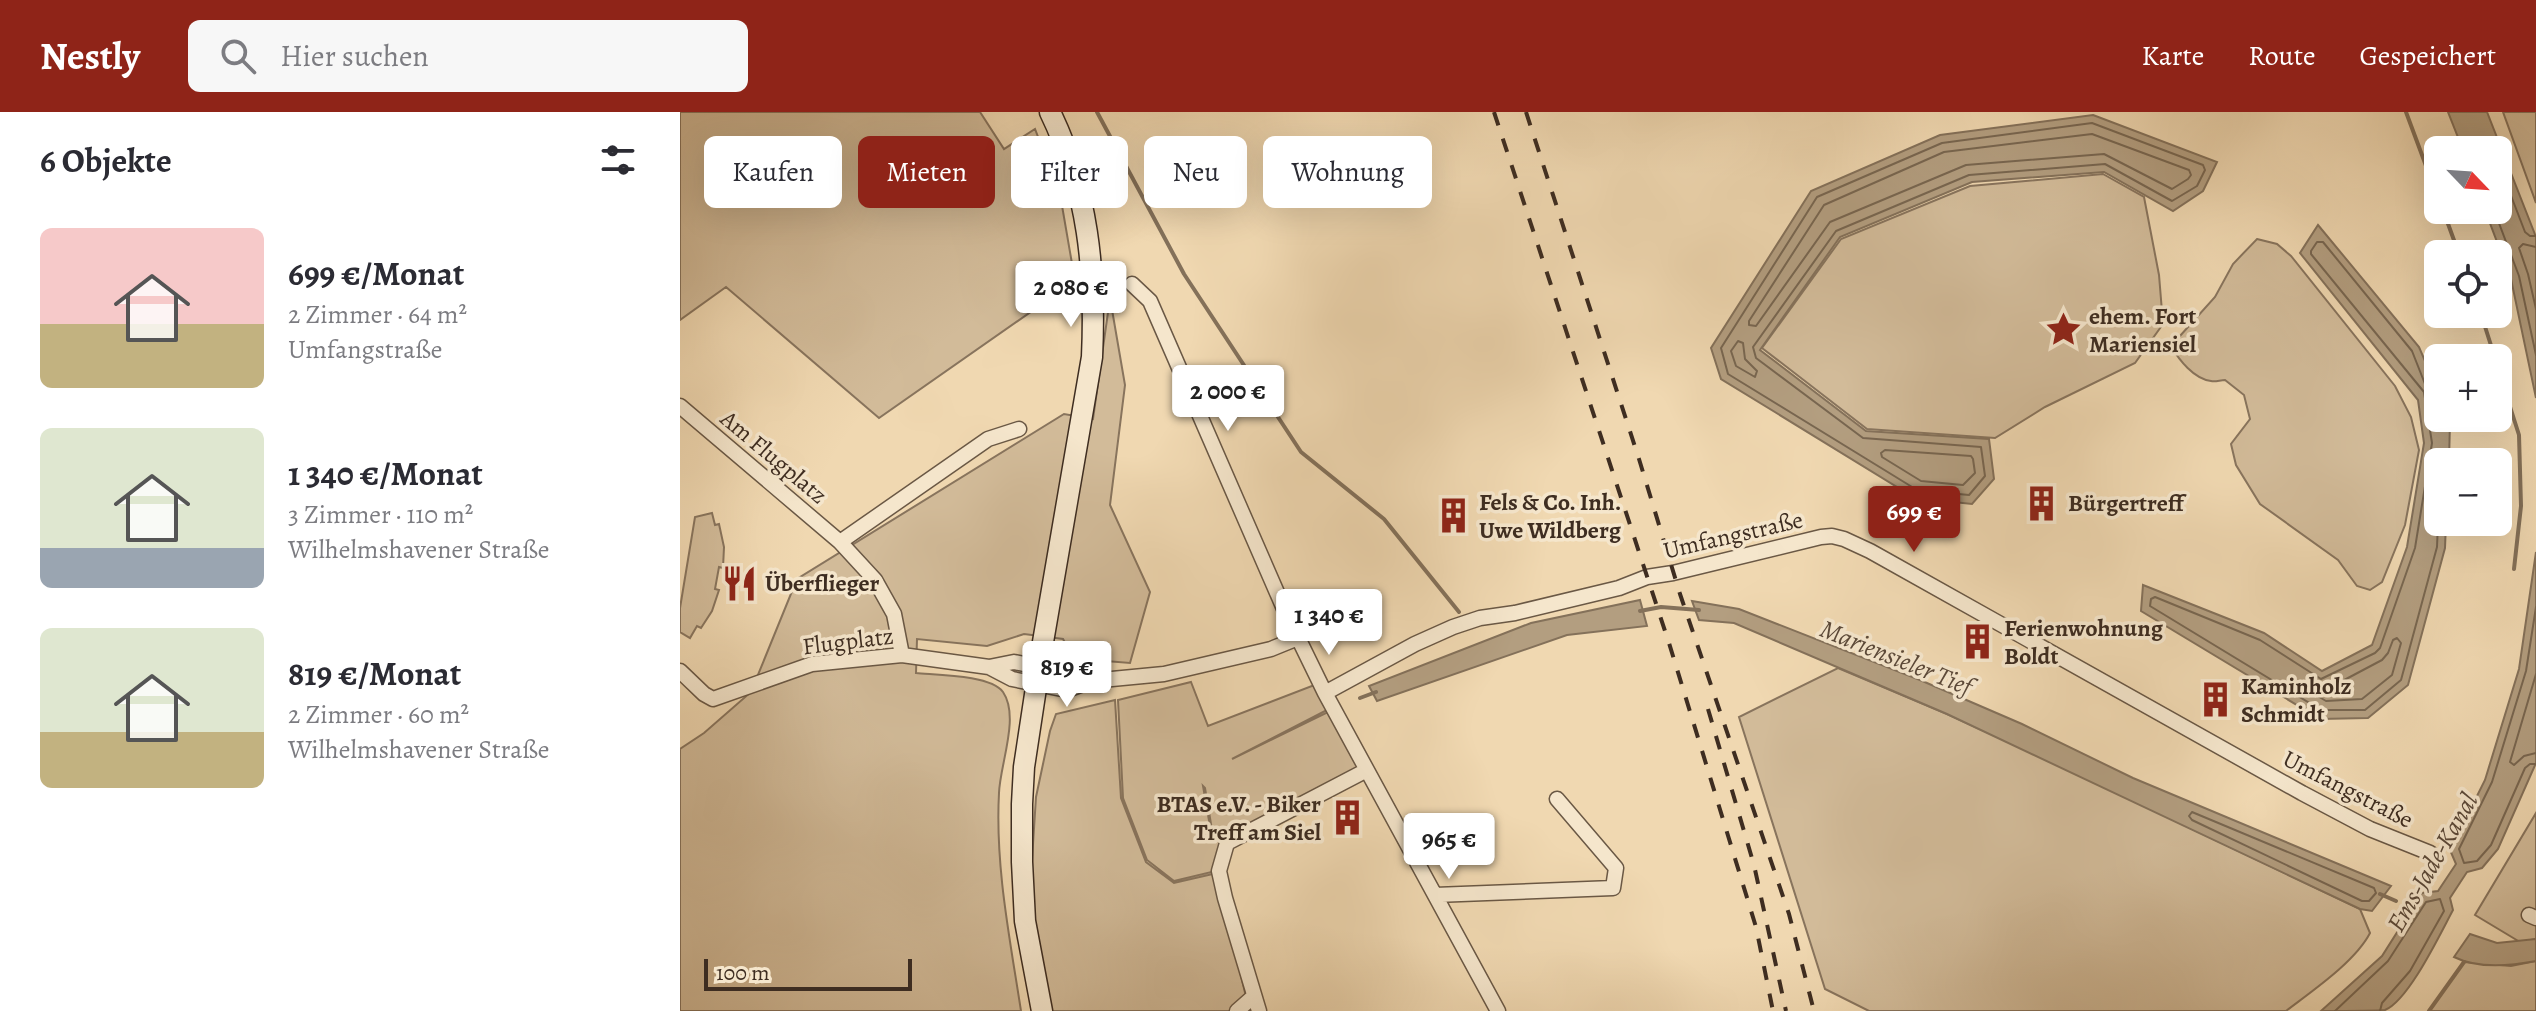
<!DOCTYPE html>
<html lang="de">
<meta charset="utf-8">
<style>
:root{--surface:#fff;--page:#f7f7f7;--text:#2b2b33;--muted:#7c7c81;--accent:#8f2418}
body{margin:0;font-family:Alegreya,serif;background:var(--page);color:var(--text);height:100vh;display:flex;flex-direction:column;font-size:30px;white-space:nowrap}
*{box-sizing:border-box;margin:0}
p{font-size:26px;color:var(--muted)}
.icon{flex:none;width:44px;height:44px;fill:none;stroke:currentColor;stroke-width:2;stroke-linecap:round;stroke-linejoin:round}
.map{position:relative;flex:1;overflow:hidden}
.side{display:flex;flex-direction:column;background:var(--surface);width:680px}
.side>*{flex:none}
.top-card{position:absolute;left:24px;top:24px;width:760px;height:72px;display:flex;gap:16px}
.needle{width:52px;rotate:115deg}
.controls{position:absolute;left:1744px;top:24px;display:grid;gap:16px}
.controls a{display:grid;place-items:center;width:88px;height:88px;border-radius:12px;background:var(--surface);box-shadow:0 8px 32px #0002;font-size:40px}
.scale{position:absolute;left:24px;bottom:20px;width:208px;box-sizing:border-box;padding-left:8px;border:4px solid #3e2d21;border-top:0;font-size:22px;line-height:28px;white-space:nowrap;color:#3e2d21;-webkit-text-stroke:6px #f5e6cc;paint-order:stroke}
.price{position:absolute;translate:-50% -68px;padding:0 18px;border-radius:8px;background:#fff;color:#222;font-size:26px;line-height:52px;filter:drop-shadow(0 2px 4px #0008)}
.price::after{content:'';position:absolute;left:50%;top:48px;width:24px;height:18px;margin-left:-12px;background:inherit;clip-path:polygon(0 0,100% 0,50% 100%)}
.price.current{background:var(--accent);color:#fff}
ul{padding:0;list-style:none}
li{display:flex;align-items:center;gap:24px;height:200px;padding:0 40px}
li span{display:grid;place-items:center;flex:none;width:224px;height:160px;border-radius:12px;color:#555}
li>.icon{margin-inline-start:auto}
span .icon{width:96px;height:96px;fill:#fffc;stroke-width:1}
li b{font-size:34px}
h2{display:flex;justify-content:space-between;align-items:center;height:96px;padding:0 40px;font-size:34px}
.chip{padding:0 28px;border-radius:12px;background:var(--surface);box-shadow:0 8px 32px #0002;font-size:28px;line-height:72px}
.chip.current{background:var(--accent);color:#fff}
header{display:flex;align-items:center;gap:48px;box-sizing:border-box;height:112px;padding:0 40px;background:var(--accent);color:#fff}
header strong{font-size:38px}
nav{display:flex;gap:44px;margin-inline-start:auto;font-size:28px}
.search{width:560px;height:72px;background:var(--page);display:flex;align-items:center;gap:20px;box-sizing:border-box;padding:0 28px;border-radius:12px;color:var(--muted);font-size:30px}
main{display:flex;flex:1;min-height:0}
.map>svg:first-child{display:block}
.green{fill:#d2bb99;stroke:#88745d;stroke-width:2}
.water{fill:#b39e80;stroke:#84715a;stroke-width:2}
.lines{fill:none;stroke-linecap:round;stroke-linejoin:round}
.shore{stroke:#786650;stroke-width:2}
.stream{stroke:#84715a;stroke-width:4}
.street-casing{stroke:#6a5845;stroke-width:17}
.secondary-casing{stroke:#3e2d21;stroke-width:23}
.street{stroke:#f5e6cc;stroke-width:14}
.secondary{stroke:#f5e6cc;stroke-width:20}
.rail{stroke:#3e2d21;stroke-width:4;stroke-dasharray:14 14;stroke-linecap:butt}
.labels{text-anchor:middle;stroke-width:7;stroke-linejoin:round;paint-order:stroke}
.poi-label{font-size:24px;font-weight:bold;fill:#3e2d21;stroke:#f5e6cc;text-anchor:start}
.street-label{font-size:24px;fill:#3e2d21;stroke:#f5e6cc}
.water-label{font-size:26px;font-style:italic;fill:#5b4939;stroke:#f5e6cc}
</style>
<header>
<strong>Nestly</strong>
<div class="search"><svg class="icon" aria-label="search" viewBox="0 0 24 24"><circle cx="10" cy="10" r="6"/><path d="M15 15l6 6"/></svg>Hier suchen</div>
<nav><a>Karte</a><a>Route</a><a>Gespeichert</a></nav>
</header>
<main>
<section class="side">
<h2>6 Objekte<svg class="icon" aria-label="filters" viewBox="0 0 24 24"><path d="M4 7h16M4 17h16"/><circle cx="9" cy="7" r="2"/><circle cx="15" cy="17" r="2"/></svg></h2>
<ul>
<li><span style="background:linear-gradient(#f6c9c9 60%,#c2b280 0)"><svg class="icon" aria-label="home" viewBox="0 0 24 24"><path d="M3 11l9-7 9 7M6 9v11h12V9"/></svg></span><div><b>699 €/Monat</b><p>2 Zimmer · 64 m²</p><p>Umfangstraße</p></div></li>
<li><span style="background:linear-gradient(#dfe7d0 75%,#9aa5b1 0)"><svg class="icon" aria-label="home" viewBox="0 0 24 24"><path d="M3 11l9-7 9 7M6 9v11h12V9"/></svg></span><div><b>1 340 €/Monat</b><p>3 Zimmer · 110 m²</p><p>Wilhelmshavener Straße</p></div></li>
<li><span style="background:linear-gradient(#dfe7d0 65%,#c2b280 0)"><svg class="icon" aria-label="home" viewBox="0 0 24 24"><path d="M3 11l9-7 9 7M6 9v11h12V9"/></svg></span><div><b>819 €/Monat</b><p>2 Zimmer · 60 m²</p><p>Wilhelmshavener Straße</p></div></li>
</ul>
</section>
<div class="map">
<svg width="1856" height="899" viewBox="0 0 1856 899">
<rect width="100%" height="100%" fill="#f0d8b1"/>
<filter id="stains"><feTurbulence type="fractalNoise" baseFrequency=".0025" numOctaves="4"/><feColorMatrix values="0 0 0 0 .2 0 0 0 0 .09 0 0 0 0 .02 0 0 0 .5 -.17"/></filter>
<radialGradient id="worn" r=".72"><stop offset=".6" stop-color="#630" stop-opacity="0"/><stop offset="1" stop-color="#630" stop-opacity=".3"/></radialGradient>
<path class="green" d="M0,0h300l24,37 31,-20 25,65 15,87 -196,137 -153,-131 -46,33z
M1823,0h33v91z
M1423,62l41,23 15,78 4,49 -28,39 -90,44 -50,31 -128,-9 -105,-81 79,-109 129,-53z
M1577,127l20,5 14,12 104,130 16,31 8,33 -14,75 -23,57 -12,8 -13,-4 -19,-26 -78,-56 -24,-39 -5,-21 19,-25 -6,-24 -19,-15c-5,0 -9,2 -14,1 -17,-2 -32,-21 -40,-35l44,-49 18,-33z
M430,186l15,87 -15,120 40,87 -20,71 -49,-4 -11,-7 -7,-13 -39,-5 -37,12 -70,-7 -1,34c20,2 75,2 87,19 17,25 -3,72 -4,101 -4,73 11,146 22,218h-341v-262l24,-16 47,-41 46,-113 267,-165 29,5z
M32,401l3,12 4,-1 5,23 -1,21 -4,-1 -4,22 4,1 -7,21 -11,17 -4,-2 -7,12 -10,-6v-24l15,-91z
M1158,556l109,46 94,43 319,152 10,24c-15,29 -58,58 -84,78h-417l-44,-22 -86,-272z
M511,570l17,44 109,-42 12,25 -97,50 98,-48 29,59 -133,71 -14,-11 -7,-42 -2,-2 8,46 13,10 -8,29 -42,10 -27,-21 -24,-62 -5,-98z
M435,588l6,98 25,64 28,21 43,-10 29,124 -15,14h-183l-19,-104 7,-110 14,-66 6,-17z
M1856,701v126l-16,3 -45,-27z
M1856,849v50h-107l35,-49 47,4z"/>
<path class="water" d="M1768,0h39l49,125v161l-25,-119 -26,-69h13v-60h-35z
M1413,3l124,47 -14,29 -30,20 -69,-39 -132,10 -132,55 -80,113 106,81 123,8 5,40 -22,25 -57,-6 -194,-119 -10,-31 100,-157 129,-56z
M1638,113l101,122 19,44v27h11l1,3 -1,41h-11v60h8l-1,26 -37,137 -40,33 -48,1 -179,-108 2,-26 121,48 58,38 50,-26 35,-98 17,-104 -6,-43 -118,-147z
M1856,440v211l-38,86 -16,19 -15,4 -17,26 3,12c-13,24 -44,90 -68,100 -10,1 -51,1 -64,1l61,-55 40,-63 16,-2 18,-27 -6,-14 35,-70 34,-111z
M960,488l7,26 -80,9 -190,66 -8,-15 162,-63z
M1012,489l47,8 181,71 102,44 111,54 258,108 -19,25 -12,-2 -413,-195 -213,-91 -35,-3z
M1790,822l27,9 39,-4v22c-26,5 -58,8 -82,-4z"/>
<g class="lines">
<path class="shore" d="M1412,11l111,42 2,5 -8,16 -25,15 -67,-37 -136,11 -133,56 -83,116 3,11 107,80 118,9 4,29 -16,19 -52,-5 -189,-116 -7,-26 96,-151 125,-54z
M1412,22l97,36 2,5 -3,4 -16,10 -68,-35 -138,11 -136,57 -74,104 -7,-1v-4l75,-116 120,-53z
M1818,50l27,70 5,4h6
M1814,98l25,66 17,79
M1856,135l-13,-3 -4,4 9,26 8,35
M1058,229l5,2 2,16 12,12 -2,6 -19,-11 -5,-15z
M1758,279l-11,-2 -15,-38 -89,-109h-6l-6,9v3l113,138 8,51 -17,105 -35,100 -5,5 -54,26 -61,-39 -105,-43 -4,2 -1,7 171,104h44l36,-30 36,-133 1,-25
M1205,338l86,6 2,3 2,14 -12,12 -42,-4 -39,-24 -1,-4z
M1856,495l-10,64 -34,111 -33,67 5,14 13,-2 14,-16 34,-77 5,-4h6
M1717,526l4,5 -9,32 -30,24 -36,2 -10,-6 2,-6 13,-2 51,-27 6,-7 5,-13z
M1856,562l-26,88 4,3 10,-9 12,-3
M1512,700l182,76 2,5 -7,8h-7l-170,-81 -3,-4z
M1655,899l53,-50 38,-59 14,-3 4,12 -34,60 -28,32 -2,8"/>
<path class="stream" d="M417,0l87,162 117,178 83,67 75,93
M1726,0l32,86
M1763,98l16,44
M1801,202l14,44
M1818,257l21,66 2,71 -7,63
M960,499l21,-4 38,3
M680,586l16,-6
M1700,782l16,7
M1749,899l35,-49"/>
<defs>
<path id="street" d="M452,172l18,17 135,310 40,82 173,318
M0,294l160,136 35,38 19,34 8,41
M160,430l148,-103 31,-10
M309,555l23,12 55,11 24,-9 73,-7 107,-25 27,-11
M0,559l24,23 9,5 99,-35 90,-9 87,12 25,-5 66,13 11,6
M645,581l90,-49 38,-17 27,-9 35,-5 104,-25 28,-11 26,-4 148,-36 11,-1 12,3 26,12 432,242 68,36 60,24
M755,783l178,-7 3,-20 -59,-69
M1849,803l7,3
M557,899l17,-15
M579,899l-34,-113 -6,-27 8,-28 138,-72"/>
<path id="secondary" d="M362,899l-17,-90 -3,-59v-58l2,-37 19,-125 49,-285c4,-86 -4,-167 -42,-245"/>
</defs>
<use href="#street" class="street-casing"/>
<use href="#secondary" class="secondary-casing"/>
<use href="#street" class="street"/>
<use href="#secondary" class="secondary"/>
<path class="rail" d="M814,0l175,531 87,284 17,84
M846,0l113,347 41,135 109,320 25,97
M1028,597l46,156 32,146"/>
</g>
<defs>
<symbol id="sight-bare" viewBox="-9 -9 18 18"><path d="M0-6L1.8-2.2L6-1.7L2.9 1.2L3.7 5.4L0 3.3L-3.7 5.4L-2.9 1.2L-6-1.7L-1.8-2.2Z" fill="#8f2418" stroke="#f5e6cc" stroke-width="2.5" paint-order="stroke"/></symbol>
<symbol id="building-bare" viewBox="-9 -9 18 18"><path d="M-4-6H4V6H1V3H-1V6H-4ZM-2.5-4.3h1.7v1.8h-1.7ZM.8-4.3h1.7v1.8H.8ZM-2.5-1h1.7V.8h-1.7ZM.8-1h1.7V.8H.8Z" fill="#8f2418" stroke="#f5e6cc" stroke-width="2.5" paint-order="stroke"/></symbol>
<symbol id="restaurant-bare" viewBox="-9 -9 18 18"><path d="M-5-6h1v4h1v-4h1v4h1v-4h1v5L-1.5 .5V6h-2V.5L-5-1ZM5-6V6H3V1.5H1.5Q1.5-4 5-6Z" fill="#8f2418" stroke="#f5e6cc" stroke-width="2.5" paint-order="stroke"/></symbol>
</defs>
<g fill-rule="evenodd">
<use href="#sight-bare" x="1358" y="192" width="51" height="51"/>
<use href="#building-bare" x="1336" y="366" width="51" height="51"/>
<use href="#building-bare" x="748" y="378" width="51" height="51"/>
<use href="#restaurant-bare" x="34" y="446" width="51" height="51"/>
<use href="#building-bare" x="1272" y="504" width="51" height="51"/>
<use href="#building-bare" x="1510" y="562" width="51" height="51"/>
<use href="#building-bare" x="642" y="680" width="51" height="51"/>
</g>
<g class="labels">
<g class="poi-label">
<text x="1409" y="212">ehem. Fort<tspan x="1409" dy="28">Mariensiel</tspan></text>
<text x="799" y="398">Fels &amp; Co. Inh.<tspan x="799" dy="28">Uwe Wildberg</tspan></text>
<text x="1388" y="399">Bürgertreff</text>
<text x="85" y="479">Überflieger</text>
<text x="1324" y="524">Ferienwohnung<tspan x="1324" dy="28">Boldt</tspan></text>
<text x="1561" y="582">Kaminholz<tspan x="1561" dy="28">Schmidt</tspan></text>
<text x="641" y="700" text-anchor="end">BTAS e.V. - Biker<tspan x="641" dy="28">Treff am Siel</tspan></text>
</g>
<g class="street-label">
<text transform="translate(94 345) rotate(40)" y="8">Am Flugplatz</text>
<text transform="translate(1053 423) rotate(-13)" y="8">Umfangstraße</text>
<text transform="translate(168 529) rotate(-7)" y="8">Flugplatz</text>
<text transform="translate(1668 677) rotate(27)" y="8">Umfangstraße</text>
</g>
<g class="water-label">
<text transform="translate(1216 545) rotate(22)" y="9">Mariensieler Tief</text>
<text transform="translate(1752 750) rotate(-60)" y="9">Ems-Jade-Kanal</text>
</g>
</g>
<rect width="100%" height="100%" filter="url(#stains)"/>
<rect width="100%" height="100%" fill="url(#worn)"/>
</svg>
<div class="controls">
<a><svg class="needle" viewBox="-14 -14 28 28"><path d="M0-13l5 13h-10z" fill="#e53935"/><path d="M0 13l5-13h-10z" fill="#7c7c81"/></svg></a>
<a><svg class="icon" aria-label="locate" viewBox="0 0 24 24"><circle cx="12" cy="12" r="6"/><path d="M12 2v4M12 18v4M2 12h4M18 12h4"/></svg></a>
<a>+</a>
<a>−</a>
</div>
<div class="scale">100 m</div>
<b class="price" style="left:391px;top:217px">2 080 €</b>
<b class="price" style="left:548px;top:321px">2 000 €</b>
<b class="price current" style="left:1234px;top:442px">699 €</b>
<b class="price" style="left:649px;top:545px">1 340 €</b>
<b class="price" style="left:387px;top:597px">819 €</b>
<b class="price" style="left:769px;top:769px">965 €</b>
<div class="top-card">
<a class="chip">Kaufen</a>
<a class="chip current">Mieten</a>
<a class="chip">Filter</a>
<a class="chip">Neu</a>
<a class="chip">Wohnung</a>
</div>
</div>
</main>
